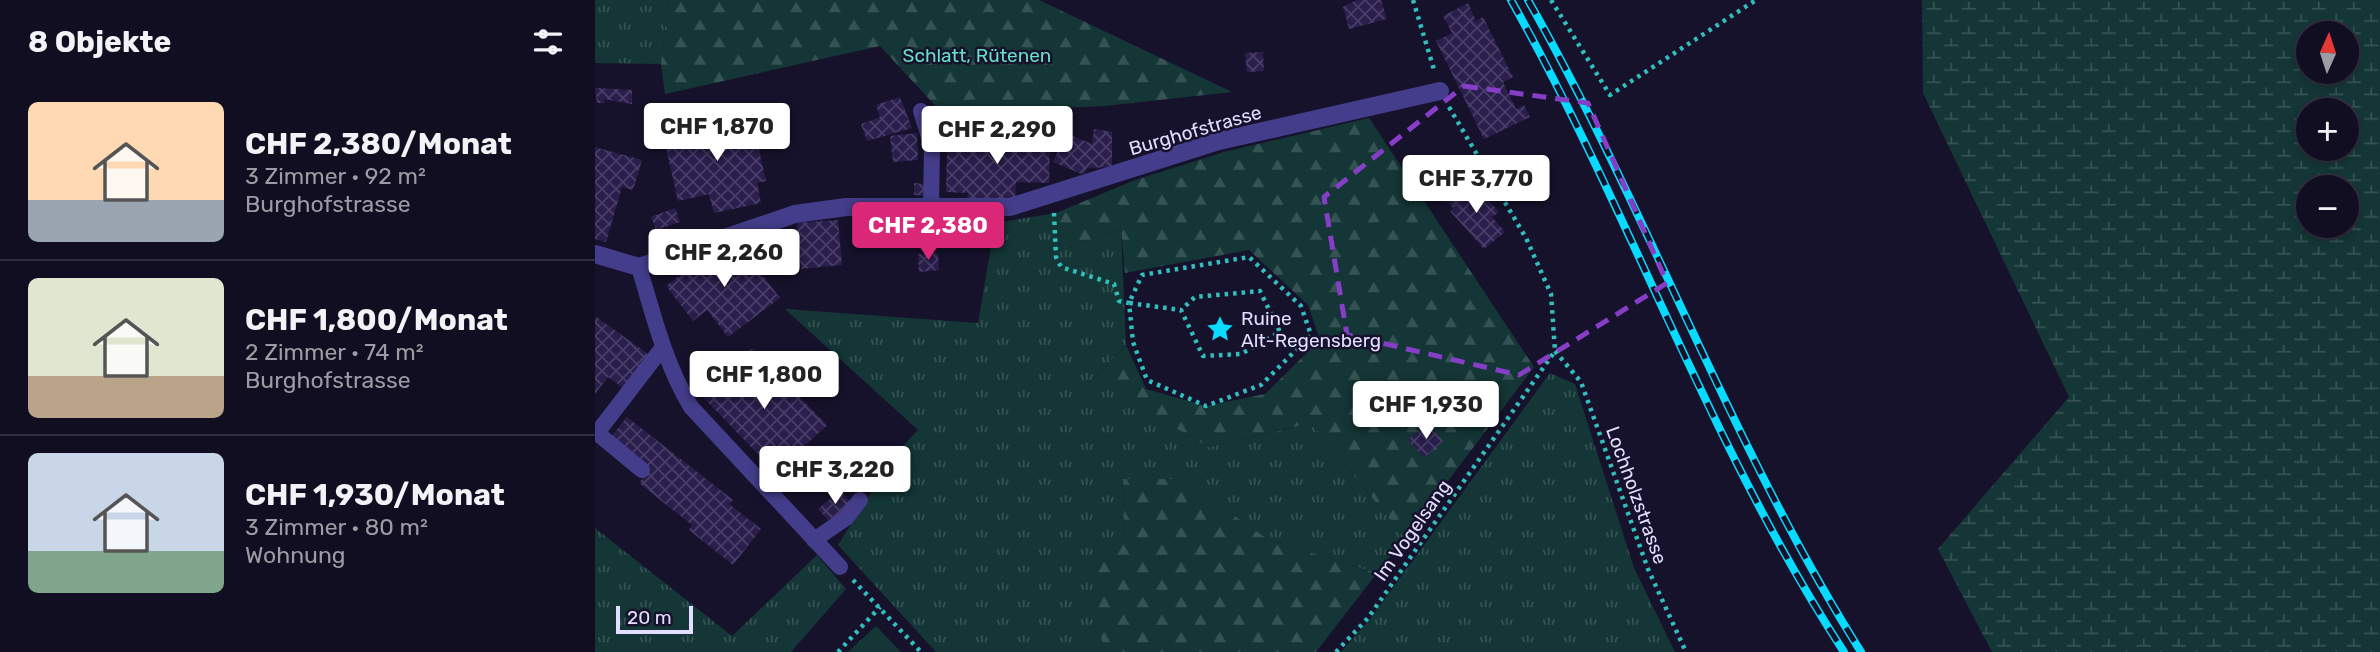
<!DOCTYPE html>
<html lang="de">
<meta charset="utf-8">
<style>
:root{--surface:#110e21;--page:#1a172a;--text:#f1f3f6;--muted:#9c9ca5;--line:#302e3f;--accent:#db2777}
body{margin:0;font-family:Rubik,sans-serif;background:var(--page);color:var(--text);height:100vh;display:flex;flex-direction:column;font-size:26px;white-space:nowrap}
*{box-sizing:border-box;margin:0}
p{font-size:23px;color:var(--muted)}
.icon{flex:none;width:38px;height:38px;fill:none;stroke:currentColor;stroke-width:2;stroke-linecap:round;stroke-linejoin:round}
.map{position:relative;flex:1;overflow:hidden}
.drawer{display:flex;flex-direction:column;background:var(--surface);width:595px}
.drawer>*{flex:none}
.needle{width:46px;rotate:3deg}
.tools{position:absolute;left:1701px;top:21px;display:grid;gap:14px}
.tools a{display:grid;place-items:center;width:63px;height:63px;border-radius:50%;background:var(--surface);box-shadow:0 4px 10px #0003,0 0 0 2px var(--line);font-size:35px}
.scale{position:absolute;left:21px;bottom:18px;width:77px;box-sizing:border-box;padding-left:7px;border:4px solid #e3ddff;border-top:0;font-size:19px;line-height:24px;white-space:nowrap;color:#e3ddff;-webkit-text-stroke:5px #17122c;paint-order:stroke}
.price{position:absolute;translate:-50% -60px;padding:0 16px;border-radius:7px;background:#fff;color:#222;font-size:23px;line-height:46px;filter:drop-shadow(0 2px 4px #0008)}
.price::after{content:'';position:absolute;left:50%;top:42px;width:21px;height:16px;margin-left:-10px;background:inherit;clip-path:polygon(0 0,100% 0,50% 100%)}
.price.selected{background:var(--accent);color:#fff}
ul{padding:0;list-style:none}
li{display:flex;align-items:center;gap:21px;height:175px;padding:0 28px}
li+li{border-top:2px solid var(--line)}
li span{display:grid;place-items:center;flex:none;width:196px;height:140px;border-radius:10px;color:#555}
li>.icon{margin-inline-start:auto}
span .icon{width:84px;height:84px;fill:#fffc;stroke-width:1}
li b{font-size:30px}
h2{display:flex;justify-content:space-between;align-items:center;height:84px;padding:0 28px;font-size:30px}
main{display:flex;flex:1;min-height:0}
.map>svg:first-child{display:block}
.grass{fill:url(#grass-tufts)}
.forest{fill:url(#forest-firs)}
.wetland{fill:url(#wetland-marsh);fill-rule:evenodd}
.building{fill:url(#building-cross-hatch)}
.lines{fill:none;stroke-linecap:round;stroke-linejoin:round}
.path{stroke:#31bfbd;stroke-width:4.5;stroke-dasharray:3.5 5;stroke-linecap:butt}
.lane{stroke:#443d8b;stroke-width:16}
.street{stroke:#443d8b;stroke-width:18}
.rail-casing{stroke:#09daff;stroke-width:8}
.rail{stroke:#17122c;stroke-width:5;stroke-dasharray:16;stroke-linecap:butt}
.marked{fill:none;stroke:#853ec5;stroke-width:5;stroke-dasharray:14 9;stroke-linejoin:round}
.labels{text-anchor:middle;stroke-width:5;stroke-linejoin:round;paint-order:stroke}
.park-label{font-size:19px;fill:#67e1c9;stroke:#17122c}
.street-label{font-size:19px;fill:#e3ddff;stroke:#17122c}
.poi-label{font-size:19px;fill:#e3ddff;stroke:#17122c;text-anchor:start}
</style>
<main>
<section class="drawer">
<h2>8 Objekte<svg class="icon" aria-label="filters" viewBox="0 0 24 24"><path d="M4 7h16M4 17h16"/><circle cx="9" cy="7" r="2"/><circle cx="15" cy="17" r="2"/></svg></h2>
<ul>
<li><span style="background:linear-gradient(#ffd9b3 70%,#9aa5b1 0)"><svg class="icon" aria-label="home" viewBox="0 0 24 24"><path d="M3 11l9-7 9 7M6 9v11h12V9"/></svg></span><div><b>CHF 2,380/Monat</b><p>3 Zimmer · 92 m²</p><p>Burghofstrasse</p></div></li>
<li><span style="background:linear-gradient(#dfe7d0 70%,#b9a48a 0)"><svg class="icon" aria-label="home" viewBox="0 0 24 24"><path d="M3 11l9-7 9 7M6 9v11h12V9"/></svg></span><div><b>CHF 1,800/Monat</b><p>2 Zimmer · 74 m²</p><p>Burghofstrasse</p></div></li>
<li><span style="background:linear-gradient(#c9d6e8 70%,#7fa58c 0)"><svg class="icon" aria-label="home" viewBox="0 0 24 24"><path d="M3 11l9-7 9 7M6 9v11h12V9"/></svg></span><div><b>CHF 1,930/Monat</b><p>3 Zimmer · 80 m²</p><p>Wohnung</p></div></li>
</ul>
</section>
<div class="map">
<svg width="1785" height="652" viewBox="0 0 1785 652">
<defs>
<pattern id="grass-tufts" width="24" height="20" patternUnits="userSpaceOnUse" patternTransform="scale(1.75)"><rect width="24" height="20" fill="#143636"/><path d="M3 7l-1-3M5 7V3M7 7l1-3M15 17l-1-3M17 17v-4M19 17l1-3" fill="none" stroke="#365354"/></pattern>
<pattern id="forest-firs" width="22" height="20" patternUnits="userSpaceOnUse" patternTransform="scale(1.75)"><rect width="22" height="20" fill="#143636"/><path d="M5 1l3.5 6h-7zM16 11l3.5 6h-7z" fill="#365354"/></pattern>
<pattern id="wetland-marsh" width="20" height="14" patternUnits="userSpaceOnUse" patternTransform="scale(1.75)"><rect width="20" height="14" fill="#143636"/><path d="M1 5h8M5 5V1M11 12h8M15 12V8" fill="none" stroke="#365354"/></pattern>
<pattern id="building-cross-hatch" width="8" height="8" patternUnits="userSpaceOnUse" patternTransform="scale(1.75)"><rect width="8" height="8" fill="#2a1e4d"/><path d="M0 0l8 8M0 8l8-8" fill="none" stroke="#493e68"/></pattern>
</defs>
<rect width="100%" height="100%" fill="#17122c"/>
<path class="grass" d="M0,0h73l-7,64 -66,-1z
M461,213l4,37 61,-21 5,116 -34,34 117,68 102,-24 94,115 -28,35 -108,-33 -87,-61h-59l2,62 -27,88 8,23h-170l-98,-107 57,-91 23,-24 -133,-121 193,14 17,-100z
M955,373l25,11 59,184 41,84h-334l29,-33z
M0,528l137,108 85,-81 29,34 -55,63h-196z
M281,626l25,26h-53z"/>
<path class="forest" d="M73,0h371l193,92 -127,14 -163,7 -62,-67 -215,48 -4,-30z
M774,118l165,249 -129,171 -94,-115 -102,24 -118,-67 35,-35 20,44 60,17 59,-12 55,-54 -12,-35 -59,-55 -124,23 -4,-44 -61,21 -4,-37 79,-33 89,-28z
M528,479h59l87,61 108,33 -61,79h-210l-8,-22 -4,-74 31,-15z"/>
<path class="wetland" d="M1327,0h458v652h-388l-54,-103 131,-152 -146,-304zM1713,33h39v39h-39zM1713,110h39v39h-39zM1713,187h39v39h-39z"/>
<path class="building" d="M786,0l6,19 -38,10 -6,-22 14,-7z
M873,3l8,18 7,-4 30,60 -10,5 13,27 8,-4 6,12 -46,22 -48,-98 16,-8 -9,-17z
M668,52l1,19 -17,1 -2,-19z
M0,88l37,2v14l-28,-5v4h-7z
M305,97l12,31 -45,13 -6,-17 19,-7 -4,-12z
M156,114l15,67 -9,2 4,20 -47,10 -5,-19 -31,7 -15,-67z
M499,129l18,3v35l-25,1 -3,7 -31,-13 13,-29 26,11z
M322,133l1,27 -25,2 -3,-26z
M422,133h29l-1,18 5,-1 -1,33 -33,-1 -1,18 -48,-1 1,-6 -22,-1 1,-44 22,1v-15l41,1v8h7z
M0,147l47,13 -9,30 -11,-3 -16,55 -11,-3z
M319,183l12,1 -1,12 -11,-1z
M870,183l6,8 5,-5 23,26 -7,5 13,15 -21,17 -34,-38 3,-3 -8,-8z
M80,208l5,14 -24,8 -5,-13z
M243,220l4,45 -41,4 -4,-46z
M140,240l45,58 -52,39 -21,-27 -14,11 -27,-35 42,-33 4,5z
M343,253l1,17 -20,2 -1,-18z
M0,316l53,38 -25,34 -15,-11 -13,17z
M157,348l75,77 -51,48 -74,-77z
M32,417l106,83 -4,4 32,25 -28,36 -44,-35 3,-5 -53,-42 11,-14 -40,-31z
M832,423l16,18 -19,17 -16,-18z
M245,490l12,13 -22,19 -12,-13z"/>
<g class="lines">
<path class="path" d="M818,0l22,73
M956,0l59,95 146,-95
M854,107l77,131 25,56 4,57
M459,213l2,44 5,10 53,17 5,17 10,2 4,39 14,38 59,26 55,-21 50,-50 -10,-29 -52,-49 -107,18 -13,28 52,7 22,46 38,-2 39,-22 -20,-41 -65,6 -14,13
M960,351l26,31 67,187 38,83
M258,580l68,72
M243,652l42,-45
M741,652l32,-34 187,-267"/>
<path class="lane" d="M326,111l11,36 -1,61
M44,267c14,47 26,97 52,140l149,160
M47,470l-45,-37 66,-86
M219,540l32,-22 14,-18"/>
<path class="street" d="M0,254l44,13 156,-53 51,-7h164l209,-66 221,-50"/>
<defs>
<path id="rail" d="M916,0c120,213 199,447 333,652
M933,0c121,213 201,442 333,652"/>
</defs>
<use href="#rail" class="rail-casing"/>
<use href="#rail" class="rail"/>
</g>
<path class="marked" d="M869,86l124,17 79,180 -148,92 -172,-40 -23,-138z"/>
<defs>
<symbol id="sight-bare" viewBox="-9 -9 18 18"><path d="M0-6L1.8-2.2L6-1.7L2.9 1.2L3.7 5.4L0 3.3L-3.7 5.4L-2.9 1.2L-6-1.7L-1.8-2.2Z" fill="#09daff" stroke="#17122c" stroke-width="2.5" paint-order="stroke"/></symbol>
</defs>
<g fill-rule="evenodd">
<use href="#sight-bare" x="606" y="310" width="38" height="38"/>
</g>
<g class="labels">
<g class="park-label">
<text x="382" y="62">Schlatt, Rütenen</text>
</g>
<g class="street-label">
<text transform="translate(600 130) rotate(-16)" y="7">Burghofstrasse</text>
<text transform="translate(1042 495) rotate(70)" y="7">Lochholzstrasse</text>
<text transform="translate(817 530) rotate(-55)" y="7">Im Vogelsang</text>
</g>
<g class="poi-label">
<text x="646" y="325">Ruine<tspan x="646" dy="22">Alt-Regensberg</tspan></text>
</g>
</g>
</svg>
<div class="tools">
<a><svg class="needle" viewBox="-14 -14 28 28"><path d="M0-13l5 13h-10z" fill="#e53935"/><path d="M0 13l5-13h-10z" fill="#9c9ca5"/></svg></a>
<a>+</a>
<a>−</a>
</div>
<div class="scale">20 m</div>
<b class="price" style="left:122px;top:163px">CHF 1,870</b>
<b class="price" style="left:402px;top:166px">CHF 2,290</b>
<b class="price" style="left:881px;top:215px">CHF 3,770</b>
<b class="price selected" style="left:333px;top:262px">CHF 2,380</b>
<b class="price" style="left:129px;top:289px">CHF 2,260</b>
<b class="price" style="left:169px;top:411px">CHF 1,800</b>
<b class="price" style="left:831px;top:441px">CHF 1,930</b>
<b class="price" style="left:240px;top:506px">CHF 3,220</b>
</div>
</main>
